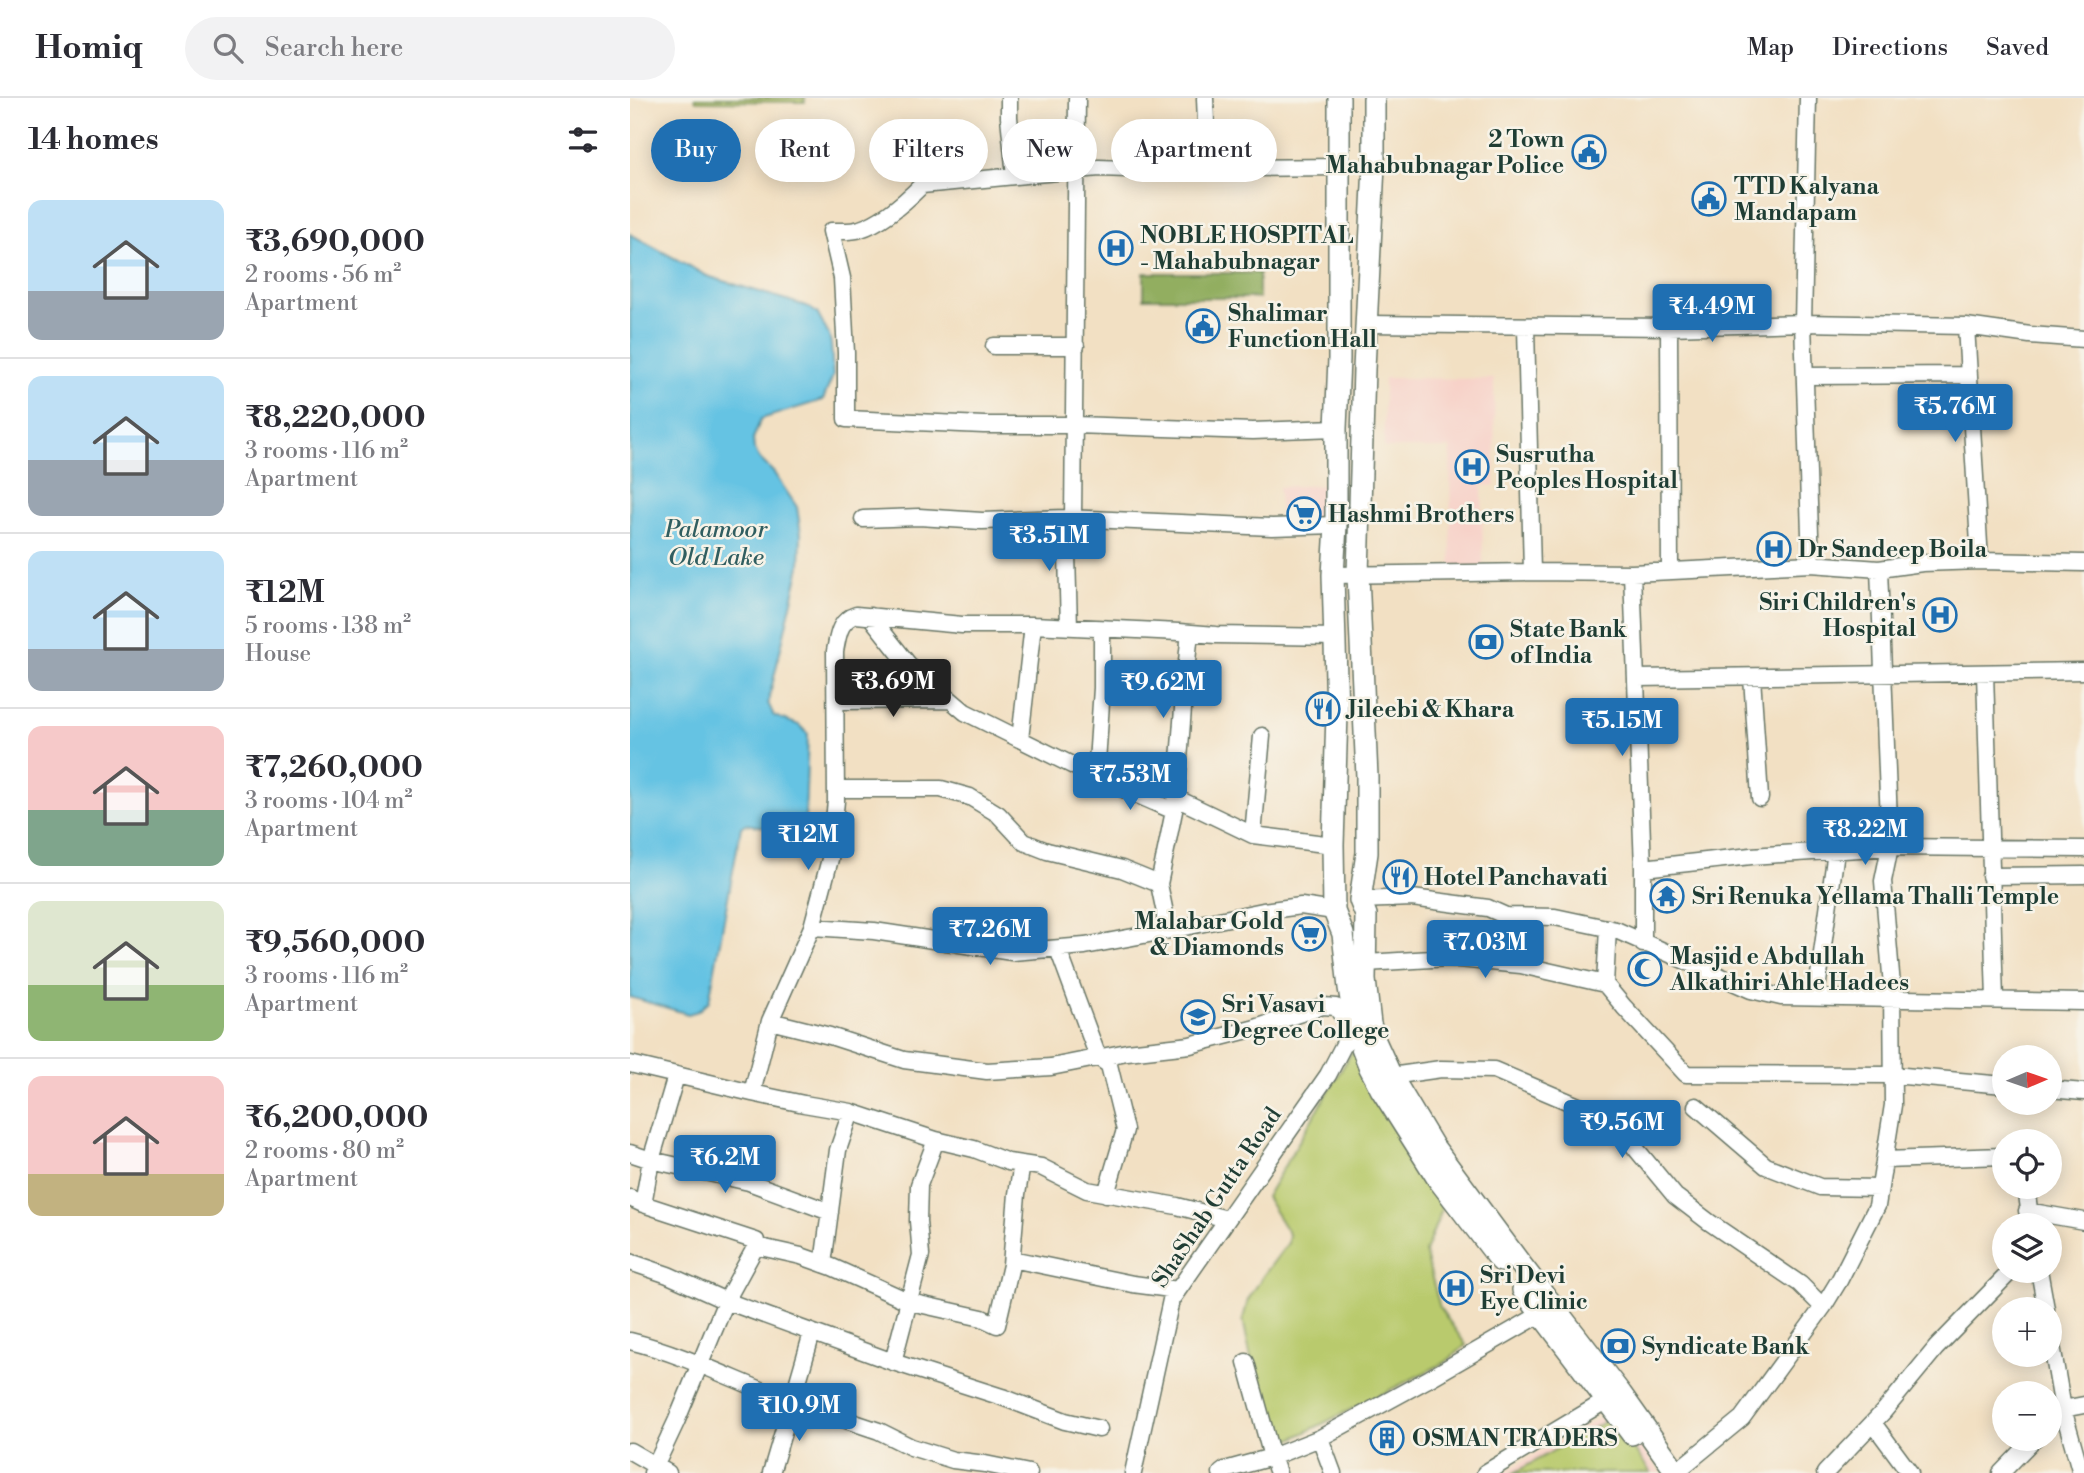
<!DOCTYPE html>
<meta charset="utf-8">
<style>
:root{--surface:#fff;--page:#f2f2f3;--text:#2b2b33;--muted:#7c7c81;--line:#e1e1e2;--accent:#1f6fb2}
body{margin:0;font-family:"Libre Bodoni",serif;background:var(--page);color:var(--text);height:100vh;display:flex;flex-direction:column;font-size:26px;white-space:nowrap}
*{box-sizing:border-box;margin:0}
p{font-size:23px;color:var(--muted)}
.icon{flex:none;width:38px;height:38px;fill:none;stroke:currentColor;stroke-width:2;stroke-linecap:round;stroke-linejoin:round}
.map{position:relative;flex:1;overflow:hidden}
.side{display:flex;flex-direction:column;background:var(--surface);width:630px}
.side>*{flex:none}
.top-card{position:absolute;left:21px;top:21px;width:665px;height:63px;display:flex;gap:14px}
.needle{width:46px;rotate:88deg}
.fabs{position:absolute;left:1362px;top:947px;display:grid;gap:14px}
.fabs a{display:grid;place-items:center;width:70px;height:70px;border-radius:50%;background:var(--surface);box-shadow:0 4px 18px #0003;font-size:35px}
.price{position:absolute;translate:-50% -60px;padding:0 16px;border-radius:7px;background:var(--accent);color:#fff;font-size:23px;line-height:46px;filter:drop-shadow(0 2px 4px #0008)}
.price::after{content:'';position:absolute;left:50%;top:42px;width:21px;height:16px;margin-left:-10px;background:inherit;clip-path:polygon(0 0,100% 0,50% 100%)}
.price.selected{background:#222;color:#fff}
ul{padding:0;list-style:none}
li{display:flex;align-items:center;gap:21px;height:175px;padding:0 28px}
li+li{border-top:2px solid var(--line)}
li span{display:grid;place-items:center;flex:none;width:196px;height:140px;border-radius:14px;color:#555}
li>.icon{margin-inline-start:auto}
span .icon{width:84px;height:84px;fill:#fffc;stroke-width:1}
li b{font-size:30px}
h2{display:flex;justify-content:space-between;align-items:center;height:84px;padding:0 28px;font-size:30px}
.chip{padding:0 24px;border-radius:32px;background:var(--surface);box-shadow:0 4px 18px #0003;font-size:24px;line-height:63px}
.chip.selected{background:var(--accent);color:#fff}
header{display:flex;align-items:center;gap:42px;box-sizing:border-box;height:98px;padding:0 35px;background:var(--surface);border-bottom:2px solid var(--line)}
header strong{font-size:33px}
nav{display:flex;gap:38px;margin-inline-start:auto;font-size:24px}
.search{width:490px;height:63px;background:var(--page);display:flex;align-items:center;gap:18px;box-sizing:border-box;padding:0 24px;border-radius:38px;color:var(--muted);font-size:26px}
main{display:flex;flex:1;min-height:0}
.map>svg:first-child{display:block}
.built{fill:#f7d1c8}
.green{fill:#b9ca6d;stroke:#6c8450;stroke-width:2}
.forest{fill:#92ae60;stroke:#58764a;stroke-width:2}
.water{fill:#65c3e3;stroke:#42808c;stroke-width:2}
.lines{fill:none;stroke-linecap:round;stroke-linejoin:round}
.minor-casing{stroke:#697666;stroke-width:19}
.highway-casing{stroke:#697666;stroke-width:24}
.minor{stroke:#fff;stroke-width:16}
.highway{stroke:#fff;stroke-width:21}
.labels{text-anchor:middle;stroke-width:5;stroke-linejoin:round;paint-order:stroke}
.poi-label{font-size:23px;font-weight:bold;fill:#1f3d34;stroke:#f7f3e8;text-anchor:start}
.street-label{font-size:23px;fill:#1f3d34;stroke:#f7f3e8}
.water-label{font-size:24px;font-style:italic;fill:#305e60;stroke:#f7f3e8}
</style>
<header>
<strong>Homiq</strong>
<div class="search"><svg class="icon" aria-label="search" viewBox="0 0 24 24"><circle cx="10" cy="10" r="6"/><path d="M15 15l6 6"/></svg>Search here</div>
<nav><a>Map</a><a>Directions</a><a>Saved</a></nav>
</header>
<main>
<section class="side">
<h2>14 homes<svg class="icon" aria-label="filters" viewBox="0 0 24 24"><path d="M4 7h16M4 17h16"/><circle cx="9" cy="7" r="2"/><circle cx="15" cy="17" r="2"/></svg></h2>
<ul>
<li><span style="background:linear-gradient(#bfe0f5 65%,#9aa5b1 0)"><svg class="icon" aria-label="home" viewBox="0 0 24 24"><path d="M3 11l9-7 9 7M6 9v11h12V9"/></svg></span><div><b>₹3,690,000</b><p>2 rooms · 56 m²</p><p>Apartment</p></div></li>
<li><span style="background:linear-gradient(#bfe0f5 60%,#9aa5b1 0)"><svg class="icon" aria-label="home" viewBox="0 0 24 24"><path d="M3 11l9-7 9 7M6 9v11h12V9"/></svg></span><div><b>₹8,220,000</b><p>3 rooms · 116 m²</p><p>Apartment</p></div></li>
<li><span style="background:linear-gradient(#bfe0f5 70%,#9aa5b1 0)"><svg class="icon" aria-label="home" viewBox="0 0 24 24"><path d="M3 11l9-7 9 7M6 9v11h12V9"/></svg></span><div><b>₹12M</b><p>5 rooms · 138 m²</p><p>House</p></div></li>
<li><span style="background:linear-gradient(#f6c9c9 60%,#7fa58c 0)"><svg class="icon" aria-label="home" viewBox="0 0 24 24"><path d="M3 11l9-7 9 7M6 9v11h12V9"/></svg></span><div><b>₹7,260,000</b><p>3 rooms · 104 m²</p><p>Apartment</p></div></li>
<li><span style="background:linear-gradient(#dfe7d0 60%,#8fb573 0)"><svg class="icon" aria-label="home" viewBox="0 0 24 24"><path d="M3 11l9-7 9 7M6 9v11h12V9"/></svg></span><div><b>₹9,560,000</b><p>3 rooms · 116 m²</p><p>Apartment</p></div></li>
<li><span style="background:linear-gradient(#f6c9c9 70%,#c2b280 0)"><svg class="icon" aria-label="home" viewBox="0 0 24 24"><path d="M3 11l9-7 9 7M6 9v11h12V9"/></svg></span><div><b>₹6,200,000</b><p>2 rooms · 80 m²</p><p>Apartment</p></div></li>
</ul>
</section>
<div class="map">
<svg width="1454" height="1375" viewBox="0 0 1454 1375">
<rect width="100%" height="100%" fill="#f7f3e8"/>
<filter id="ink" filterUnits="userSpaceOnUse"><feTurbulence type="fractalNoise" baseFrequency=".0143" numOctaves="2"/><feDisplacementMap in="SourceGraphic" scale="14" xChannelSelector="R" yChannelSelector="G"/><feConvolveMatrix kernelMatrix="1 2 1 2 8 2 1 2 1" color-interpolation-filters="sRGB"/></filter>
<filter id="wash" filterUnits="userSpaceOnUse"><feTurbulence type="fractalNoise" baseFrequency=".00686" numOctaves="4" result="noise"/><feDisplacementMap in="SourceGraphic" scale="28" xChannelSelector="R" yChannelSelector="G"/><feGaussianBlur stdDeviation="1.57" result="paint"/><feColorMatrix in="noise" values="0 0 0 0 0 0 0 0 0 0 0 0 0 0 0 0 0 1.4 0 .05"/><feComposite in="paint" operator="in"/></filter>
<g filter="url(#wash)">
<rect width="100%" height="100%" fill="#f2e0c3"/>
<path class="built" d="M754,280l110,1 1,106 -13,1 1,81 -32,1 -1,-120h-66z
M703,387l1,40 -54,1 -1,-39z
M984,1312l46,63h-157z"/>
<path class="green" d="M65,0h110v4l-109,-1z
M723,952l89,159 -17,43 15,56 26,37 -20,17 -166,83 -28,-81 -9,-45 5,-19 15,-24 25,-33 1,-9 -23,-37z
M981,1320l40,55h-137z"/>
<path class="forest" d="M514,175h115v25h-115z"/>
<path class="water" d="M0,136l77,42 99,30 11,7 12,22 2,9 2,32 -10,24 -62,19 -8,20 1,10 6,10 14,14 23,34 4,27 -1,32 -32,137 6,13 25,9 9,9 -3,85 -5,10 -8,2 -47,-7 -4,3 -32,174 -11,10 -10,3 -58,-17z"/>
</g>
<g filter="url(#ink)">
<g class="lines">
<defs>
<path id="minor" d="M379,0v19l6,59
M575,0l3,72
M737,226l302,3 134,-4 5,-225
M1336,228l14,235
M896,229l6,245
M1039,229l1,244
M364,248h82
M1175,278l164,-1
M706,330l-83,3 -178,-6h-91l-138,-6v-66l-4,-75 -11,-47c9,0 21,1 29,-2 23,-7 45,-27 62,-44l177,-17 85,3 61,-3 95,-1
M436,420l3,109
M233,421l56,-2 63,4 84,-3 206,9 64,-2
M443,421l4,-421
M1181,466l-8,-241 163,3 64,9 54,4
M1002,475l11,295v76
M703,477l199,-3 100,1 179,-9 68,5 43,-6 58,-2 104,2
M240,518l38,48 57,48 131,65 78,34 -15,73 6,29v18l98,-20 38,-5 33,5
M706,539l-120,-2 -37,-3 -146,-7h-71l-106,-10c-17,5 -18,21 -21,36l1,150 -6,58 -18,68 -42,94 60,15 74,24 83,11 64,-4 76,-15 63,-7 62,-16 71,-23 13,1 15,21
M1355,575l10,327
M1122,579l8,121
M1008,580l446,-7
M206,603l114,-1
M390,641l13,-114
M466,679l6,-89v-59
M206,691h105l29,8 28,17 26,28 23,9 75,18 37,15
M546,700l77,37 80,10
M544,713c7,-60 9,-119 16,-178
M623,737l9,-99
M1013,770l108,-12 139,-9 194,2
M1360,778l94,-1
M730,802l52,-2 76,10 18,8 49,1 61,13 135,60 30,7 303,5
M182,829l62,4 138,21 73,-6 80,-15
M978,830l-3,56 19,23 62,67 207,1 111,10
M428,851l40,108 11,8 16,65 -19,64
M736,865l82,-5 73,7 84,19
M1186,899l20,-146
M140,923l-18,72 52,11 47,8 85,28 -17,45 -1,36 3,34 -28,107 109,35 63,24 34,8
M0,966l122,29
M761,978l50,-7 53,1 94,40 44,34 43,52 34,26 91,62 23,23
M1419,991l35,3
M1066,1008l70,60 54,21 60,1
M306,1042l38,9 34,13 33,5 46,23 90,16 50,13
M0,1055l21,7 98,22 81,30
M1254,1062l120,-4
M1396,1088l5,39
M0,1100l13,6 113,37v5
M13,1106l8,-44 25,-84
M1397,1113l57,10
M382,1161l121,25 45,6
M0,1164l38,13 58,26 -50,121 -24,51
M193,1166l15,-114 13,-38
M1409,1172l7,39
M1419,1230l14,81 21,-4
M0,1243c57,14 107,41 162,61l20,-69
M263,1264l-167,-61 30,-55 45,10 31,11 78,35 72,16 15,7 14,-60 6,-71 5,-30
M1243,1325l37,50
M1419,1326l14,-15 18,64
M0,1353l38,22
M1046,1374l66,-54 81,-111 17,-28 37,-73 16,-101 -1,-119 -9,-105 7,-34 -11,-278
M141,1375l21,-71 87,29 32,16 42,13 32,4 44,9
M503,1375l38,-173 157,-225 28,-54
M591,1375l4,-3 47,-13 -26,-95
M648,1375l-6,-16 48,-19
M703,1375l-13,-35 110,-60 111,-64
M855,1375l122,-73
M1195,1375l59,-62 52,-63 76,-78
M1371,1375l34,-35"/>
<path id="highway" d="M709,0v261l-3,69v97l-3,50 4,138 -4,132 1,66 9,23 6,54 6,35 5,19 10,26 11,21 57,90 63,82
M744,0v67l-10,204 -6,206 9,202v76l-7,47 6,15 -1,65 5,44 5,17 16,35 42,70 89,120 99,128 56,79
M893,1192l109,144"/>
</defs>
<use href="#minor" class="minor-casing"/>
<use href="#highway" class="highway-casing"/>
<use href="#minor" class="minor"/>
<use href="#highway" class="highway"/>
</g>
</g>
<defs>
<symbol id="civic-ring" viewBox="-11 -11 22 22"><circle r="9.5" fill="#f7f3e8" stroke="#1f6fb2" stroke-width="1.5"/><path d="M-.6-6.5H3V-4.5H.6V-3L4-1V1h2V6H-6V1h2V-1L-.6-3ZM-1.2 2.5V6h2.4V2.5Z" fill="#1f6fb2"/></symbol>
<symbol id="hospital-ring" viewBox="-11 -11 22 22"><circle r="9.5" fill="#f7f3e8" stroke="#1f6fb2" stroke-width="1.5"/><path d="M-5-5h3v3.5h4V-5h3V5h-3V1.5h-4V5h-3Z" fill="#1f6fb2"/></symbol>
<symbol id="supermarket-ring" viewBox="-11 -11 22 22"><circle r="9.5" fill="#f7f3e8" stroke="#1f6fb2" stroke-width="1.5"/><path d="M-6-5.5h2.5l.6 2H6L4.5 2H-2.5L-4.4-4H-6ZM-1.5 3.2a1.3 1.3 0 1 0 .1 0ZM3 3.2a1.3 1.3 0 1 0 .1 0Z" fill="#1f6fb2"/></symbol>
<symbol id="bank-ring" viewBox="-11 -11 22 22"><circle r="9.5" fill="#f7f3e8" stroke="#1f6fb2" stroke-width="1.5"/><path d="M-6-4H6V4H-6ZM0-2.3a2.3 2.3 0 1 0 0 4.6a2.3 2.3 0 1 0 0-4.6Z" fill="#1f6fb2"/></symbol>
<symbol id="restaurant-ring" viewBox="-11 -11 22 22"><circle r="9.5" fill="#f7f3e8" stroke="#1f6fb2" stroke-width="1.5"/><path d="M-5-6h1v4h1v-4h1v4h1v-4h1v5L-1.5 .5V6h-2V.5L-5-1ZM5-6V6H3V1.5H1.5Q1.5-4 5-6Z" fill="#1f6fb2"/></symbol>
<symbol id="temple-ring" viewBox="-11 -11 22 22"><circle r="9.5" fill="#f7f3e8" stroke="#1f6fb2" stroke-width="1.5"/><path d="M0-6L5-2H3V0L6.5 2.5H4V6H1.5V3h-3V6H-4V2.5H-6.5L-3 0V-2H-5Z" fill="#1f6fb2"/></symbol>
<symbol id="mosque-ring" viewBox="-11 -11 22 22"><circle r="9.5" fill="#f7f3e8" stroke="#1f6fb2" stroke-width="1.5"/><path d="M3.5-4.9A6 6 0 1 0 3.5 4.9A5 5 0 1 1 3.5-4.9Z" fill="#1f6fb2"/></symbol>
<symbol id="university-ring" viewBox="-11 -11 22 22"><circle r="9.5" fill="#f7f3e8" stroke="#1f6fb2" stroke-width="1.5"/><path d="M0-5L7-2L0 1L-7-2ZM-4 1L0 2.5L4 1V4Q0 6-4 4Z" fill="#1f6fb2"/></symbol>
<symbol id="building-ring" viewBox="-11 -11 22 22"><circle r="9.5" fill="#f7f3e8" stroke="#1f6fb2" stroke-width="1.5"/><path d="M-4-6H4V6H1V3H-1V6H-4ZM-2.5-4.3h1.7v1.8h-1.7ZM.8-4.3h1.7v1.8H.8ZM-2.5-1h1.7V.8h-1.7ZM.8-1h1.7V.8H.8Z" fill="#1f6fb2"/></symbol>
</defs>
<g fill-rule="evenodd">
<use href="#civic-ring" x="940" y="35" width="38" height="38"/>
<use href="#civic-ring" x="1060" y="82" width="38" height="38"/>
<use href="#hospital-ring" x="467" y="131" width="38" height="38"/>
<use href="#civic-ring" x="554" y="209" width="38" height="38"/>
<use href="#hospital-ring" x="823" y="350" width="38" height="38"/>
<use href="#supermarket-ring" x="655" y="397" width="38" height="38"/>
<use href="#hospital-ring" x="1125" y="432" width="38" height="38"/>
<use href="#hospital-ring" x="1291" y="498" width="38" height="38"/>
<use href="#bank-ring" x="837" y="525" width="38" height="38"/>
<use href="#restaurant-ring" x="674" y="592" width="38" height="38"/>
<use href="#restaurant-ring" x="751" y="760" width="38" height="38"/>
<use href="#temple-ring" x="1018" y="779" width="38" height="38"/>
<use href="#supermarket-ring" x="660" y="817" width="38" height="38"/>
<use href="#mosque-ring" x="996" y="852" width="38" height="38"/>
<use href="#university-ring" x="549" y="900" width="38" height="38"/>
<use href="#hospital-ring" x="807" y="1171" width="38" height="38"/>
<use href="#bank-ring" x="969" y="1229" width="38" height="38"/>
<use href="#building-ring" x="738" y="1321" width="38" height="38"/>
</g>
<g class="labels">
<g class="poi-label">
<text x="934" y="49" text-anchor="end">2 Town<tspan x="934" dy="26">Mahabubnagar Police</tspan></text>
<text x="1104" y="96">TTD Kalyana<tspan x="1104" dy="26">Mandapam</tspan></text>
<text x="510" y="145">NOBLE HOSPITAL<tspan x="510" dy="26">- Mahabubnagar</tspan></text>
<text x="598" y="223">Shalimar<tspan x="598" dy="26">Function Hall</tspan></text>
<text x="866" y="364">Susrutha<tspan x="866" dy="26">Peoples Hospital</tspan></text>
<text x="698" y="424">Hashmi Brothers</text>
<text x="1168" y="459">Dr Sandeep Boila</text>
<text x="1286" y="512" text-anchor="end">Siri Children's<tspan x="1286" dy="26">Hospital</tspan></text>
<text x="880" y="539">State Bank<tspan x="880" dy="26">of India</tspan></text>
<text x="718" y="619">Jileebi &amp; Khara</text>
<text x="794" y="787">Hotel Panchavati</text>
<text x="1062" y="806">Sri Renuka Yellama Thalli Temple</text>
<text x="654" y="831" text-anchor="end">Malabar Gold<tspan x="654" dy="26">&amp; Diamonds</tspan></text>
<text x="1040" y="866">Masjid e Abdullah<tspan x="1040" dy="26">Alkathiri Ahle Hadees</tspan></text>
<text x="592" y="914">Sri Vasavi<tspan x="592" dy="26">Degree College</tspan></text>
<text x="850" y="1185">Sri Devi<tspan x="850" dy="26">Eye Clinic</tspan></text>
<text x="1012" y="1256">Syndicate Bank</text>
<text x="782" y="1348">OSMAN TRADERS</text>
</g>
<g class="street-label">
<text transform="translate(586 1099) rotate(-56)" y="8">ShaShab Gutta Road</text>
</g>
<g class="water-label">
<text x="86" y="439">Palamoor<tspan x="86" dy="28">Old Lake</tspan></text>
</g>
</g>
</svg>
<div class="fabs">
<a><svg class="needle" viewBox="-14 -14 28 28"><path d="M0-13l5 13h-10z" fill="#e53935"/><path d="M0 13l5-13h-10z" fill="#7c7c81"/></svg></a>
<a><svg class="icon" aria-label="locate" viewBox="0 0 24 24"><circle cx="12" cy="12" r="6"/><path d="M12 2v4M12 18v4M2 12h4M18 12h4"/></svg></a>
<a><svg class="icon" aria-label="layers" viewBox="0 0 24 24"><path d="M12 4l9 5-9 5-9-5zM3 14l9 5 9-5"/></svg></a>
<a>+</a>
<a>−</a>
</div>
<b class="price" style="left:1082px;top:246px">₹4.49M</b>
<b class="price" style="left:1325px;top:346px">₹5.76M</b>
<b class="price" style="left:419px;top:475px">₹3.51M</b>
<b class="price selected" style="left:263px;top:621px">₹3.69M</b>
<b class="price" style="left:533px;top:622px">₹9.62M</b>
<b class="price" style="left:992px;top:660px">₹5.15M</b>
<b class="price" style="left:500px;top:714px">₹7.53M</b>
<b class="price" style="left:1235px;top:769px">₹8.22M</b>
<b class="price" style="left:178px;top:774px">₹12M</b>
<b class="price" style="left:360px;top:869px">₹7.26M</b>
<b class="price" style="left:855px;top:882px">₹7.03M</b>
<b class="price" style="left:992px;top:1062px">₹9.56M</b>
<b class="price" style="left:95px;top:1097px">₹6.2M</b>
<b class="price" style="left:169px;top:1345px">₹10.9M</b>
<div class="top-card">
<a class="chip selected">Buy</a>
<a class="chip">Rent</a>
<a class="chip">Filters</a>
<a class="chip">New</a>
<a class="chip">Apartment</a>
</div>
</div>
</main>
